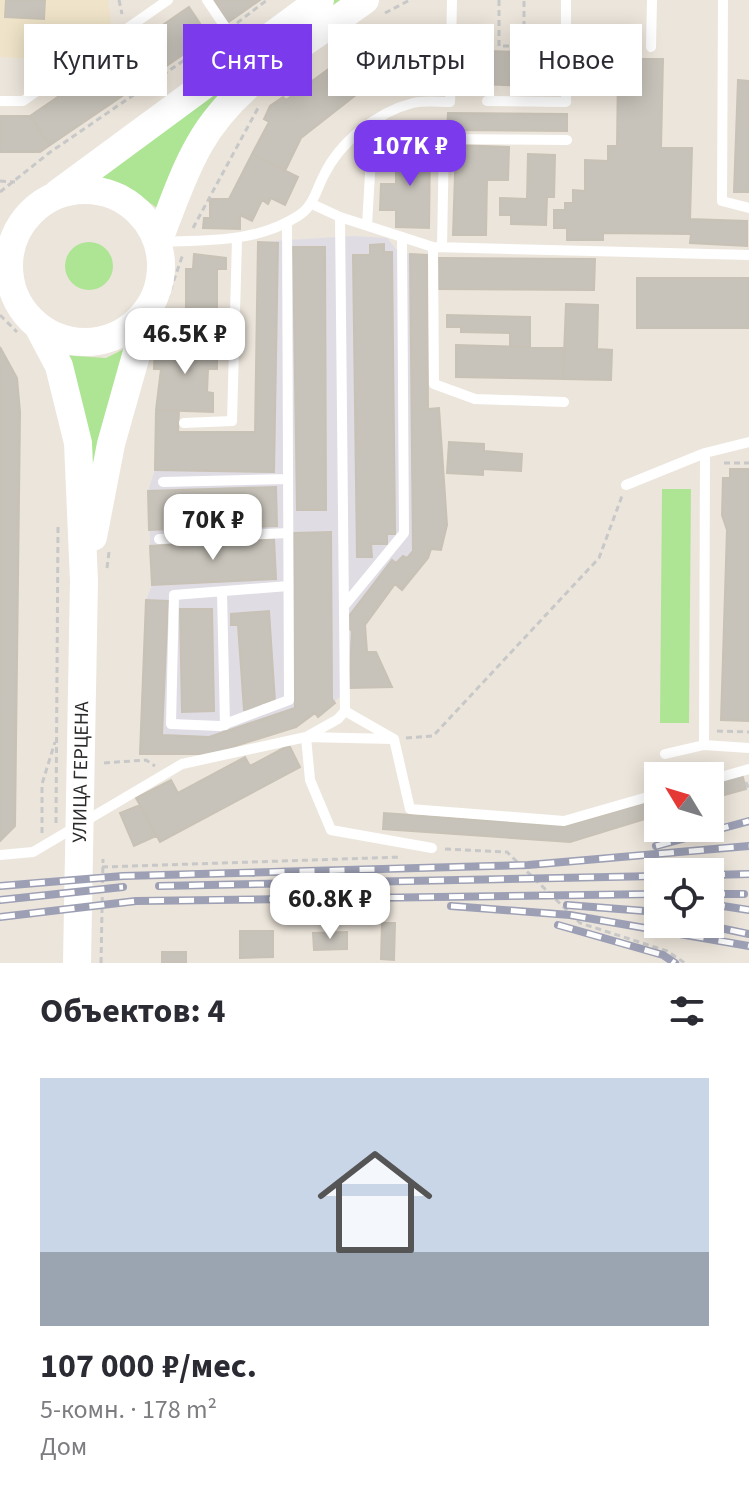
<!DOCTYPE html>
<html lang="ru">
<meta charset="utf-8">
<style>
:root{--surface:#fff;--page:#f2f2f3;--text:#2b2b33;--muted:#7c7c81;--accent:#7c3aed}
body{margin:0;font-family:"Source Sans 3",sans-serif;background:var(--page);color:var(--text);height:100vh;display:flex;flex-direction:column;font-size:30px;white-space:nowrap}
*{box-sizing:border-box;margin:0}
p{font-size:26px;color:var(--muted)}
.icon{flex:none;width:44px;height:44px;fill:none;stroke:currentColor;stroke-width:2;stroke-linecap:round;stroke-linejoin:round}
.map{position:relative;height:963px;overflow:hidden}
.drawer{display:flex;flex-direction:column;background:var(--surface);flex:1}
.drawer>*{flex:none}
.top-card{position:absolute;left:24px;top:24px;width:702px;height:72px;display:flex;gap:16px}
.needle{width:52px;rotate:308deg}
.buttons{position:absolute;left:644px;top:762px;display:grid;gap:16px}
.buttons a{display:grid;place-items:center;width:80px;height:80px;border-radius:0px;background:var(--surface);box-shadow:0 4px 20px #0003;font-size:40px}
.price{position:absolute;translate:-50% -68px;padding:0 18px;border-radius:16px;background:#fff;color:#222;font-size:26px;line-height:52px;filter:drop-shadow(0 2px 4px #0008)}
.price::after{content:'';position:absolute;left:50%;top:48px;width:24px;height:18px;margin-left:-12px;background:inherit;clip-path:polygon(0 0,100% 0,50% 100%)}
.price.selected{background:var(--accent);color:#fff}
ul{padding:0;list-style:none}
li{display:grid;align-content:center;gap:16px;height:424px;padding:0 40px}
li span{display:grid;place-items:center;height:248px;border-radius:0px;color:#555}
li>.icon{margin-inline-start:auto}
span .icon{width:144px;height:144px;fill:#fffc;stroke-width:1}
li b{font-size:34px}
h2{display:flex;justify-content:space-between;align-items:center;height:96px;padding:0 40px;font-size:34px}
.pill{padding:0 28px;border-radius:0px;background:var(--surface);box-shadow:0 4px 20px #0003;font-size:28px;line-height:72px}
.pill.selected{background:var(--accent);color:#fff}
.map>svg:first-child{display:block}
.industrial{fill:#dfdce4}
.education{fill:#efe4c9}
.green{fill:#aee595}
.building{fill:#c7c3ba;stroke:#c8c1b5;stroke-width:2}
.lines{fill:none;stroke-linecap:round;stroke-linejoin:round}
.path{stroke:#c8c8c8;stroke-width:3;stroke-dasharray:6 4;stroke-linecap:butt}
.service{stroke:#fff;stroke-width:10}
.secondary{stroke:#fff;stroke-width:28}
.rail-casing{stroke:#9da0b5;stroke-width:8}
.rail{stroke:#fff;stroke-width:5;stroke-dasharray:15;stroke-linecap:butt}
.labels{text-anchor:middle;stroke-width:6;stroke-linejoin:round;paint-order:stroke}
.street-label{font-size:20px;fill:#2a2a2a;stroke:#fff}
</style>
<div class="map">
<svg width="749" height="963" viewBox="0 0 749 963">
<rect width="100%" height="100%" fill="#ece5db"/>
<path class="industrial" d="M353,236l34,2 12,15 28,2 1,153h11l8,117 -6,25 -10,-1 -3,9 -26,32 -8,-5 -29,40 2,26 9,1 16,35 -43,1 -31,29 -4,-4 -18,14 -86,27h-70l6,-154 6,-15 -4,-94 7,-21 1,-38h99l3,-190z"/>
<path class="education" d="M0,0h108l3,25 -51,35 -60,-3z"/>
<path class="green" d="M327,0h13c-54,38 -112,72 -147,129 -14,25 -24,53 -36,79l-32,-23 -27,-8z
M65 266a24 24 0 1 1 48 0a24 24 0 1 1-48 0Z
M128,347l-39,168c-1,-64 4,-102 -28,-160l45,3z
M662,489h29l-2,234h-29z"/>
<path class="building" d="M6,0h39l-1,19 -39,-2z
M214,0h46l-33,23z
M189,7l20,30 -159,108 -20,-29z
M372,32l20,7 -1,8 42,2 -1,33 -57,-2 -74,58 -16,33 -33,-17 17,-32 -5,-3 6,-13 13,-9 3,3 70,-51 -2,-3z
M433,49l117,4 -1,34 -117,-5z
M611,59h52l-2,89h31l-2,71 57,2v25l-57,-3 1,-9 -88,-1v7h-36v-12h-13v-18h11v-7h8v-13l12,1v-31l23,1v-15h9l1,-74h-7z
M738,80l11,1v111h-15z
M448,113l119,1v17l-120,-1z
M0,116h30l20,29 -10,7h-40z
M396,145l34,1 -1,82 -33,-1v-17h-16l1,-26h15z
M456,145l53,2 -1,33h-21l-1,55h-33z
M252,154l46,23 -13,28 -14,-7 -3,6 -6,-4 -10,21 -12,-6v14l-37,-1 1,-10h6v-19h19z
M528,154l27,1 -1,42h-7l-1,28 -35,-1v-9h-11v-17l27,1z
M258,242l20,1 -4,229 -119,-2 1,-60h23l-1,22h77z
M384,244v8h8l3,282h-8v10h-16l1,13h-15l-4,-302h17v-10z
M293,247h32l1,263h-29z
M194,254l32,4v11h-9v75l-31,-1v-74h7z
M410,254l17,1 1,154 11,-1 8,117 -6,25 -10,-1 -3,9 -26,32 -7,-6 -30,41 2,27h9l16,35 -43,1 3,-57 -7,-6 4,-9 43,-56 4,3 7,-7 4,2 6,-7z
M439,258l156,1 -1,31 -156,-1z
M637,278h112v50h-112z
M566,304l32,1 -1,44 15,1 -1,30 -48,-1z
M447,315l83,2v30l-20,-1v-13l-49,-1v-5h-14z
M155,343l62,1v25h-9l-1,23 6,1v19l-57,-2 5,-41h-7z
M456,345l108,3 -1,31 -107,-2z
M0,347l17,31 3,34 -5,414 -15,15z
M449,442l35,2v7l38,3 -1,17 -38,-2v6l-36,-2z
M730,469h19v252l-28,-1 6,-190 -5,-15 1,-37h7z
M276,487l1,39 -31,1 -1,-7h-24v7l-72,3 -1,-39z
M331,532l1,167 3,4 -17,14 -3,-4 -19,14 -86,27h-70l6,-154 22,1 -6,134 47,2 86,-29 -1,-175z
M274,539l2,40 -124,6 -2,-39z
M180,609h32l2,102 -32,1z
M269,611l6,91 -14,1v6l-17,1 -6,-85h-7v-11z
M289,745l11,22 -140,75 -24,-44 35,-18 7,13 67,-36 5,9z
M742,774l4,15 -36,10v-15z
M658,799v16l-88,27 -187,-13 1,-16 181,13z
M140,805l16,31 -22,10 -14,-33z
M382,923h13l-1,37 -13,-1z
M240,931h33v26l-33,1z
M347,932v17l-33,1 -1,-17z
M162,952h24v11h-24z"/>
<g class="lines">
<path class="path" d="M119,0l3,14
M499,0v46h25v-46
M385,13l25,-13
M237,23l30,-23
M0,181l15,1
M0,192l49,-39 169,-116
M193,228l65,-120
M167,300l16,-46
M0,315l17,17
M724,463h25
M107,568l2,-16
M717,731l32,1
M406,738l27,-2 166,-178 23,-62
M104,763l42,-3 9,6
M746,782l3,8
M56,823l2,-297
M42,833v-49l13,-42
M445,849l62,3 73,71 87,28 18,12
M102,867l300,-10
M101,963l2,-104"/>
<path class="service" d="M207,0l37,55
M723,0l-1,201 27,7
M651,47l1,-47
M451,50l1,-50
M0,101h23l145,-101
M487,101l79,1v-102
M340,217l93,30 316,8
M287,222l2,478 -69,26 -49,-2 3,-129 114,-9
M367,225l6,-102
M160,242c47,-2 96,1 138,-26 16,-10 18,-26 26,-41 16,-33 53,-63 89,-72 11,-3 26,-1 37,-1l1,-19
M433,247l1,137 41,15 89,3
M442,247l2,-108 123,1
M184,423l48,-2 5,-181
M749,442l-44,11 -1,292 45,3
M163,482l125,-3
M626,485l79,-32
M159,539l129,-6
M222,592l3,133
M344,606l60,-73 -2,-296
M345,711l49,28 16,70 154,12 94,-27
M392,739l-86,-2 4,43 21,50 101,18
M665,754l39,-9
M710,780l39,-11
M0,855l33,-3 149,-88 124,-27 32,-18 7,-8 -5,-494 -28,-13"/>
<path class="secondary" d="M9 266a76 76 0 1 1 152 0a76 76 0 1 1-152 0Z
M58,193l262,-193
M158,242c13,-33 24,-67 41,-97 35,-64 109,-103 166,-145
M39,328l20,38 19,77 6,138 -7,382
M93,537l18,-93 38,-135"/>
<defs>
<path id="rail" d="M656,846l93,-25
M710,875l39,-1
M0,886l123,-10 405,-11 221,-19
M159,886l499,-10
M710,894h34
M0,900l123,-13
M710,904l39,6
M567,905l91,7
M451,906l119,9 179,31
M0,917l136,-16 522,-7
M701,924l48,10
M558,925l105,30 12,8"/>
</defs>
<use href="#rail" class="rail-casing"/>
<use href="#rail" class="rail"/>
</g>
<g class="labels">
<g class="street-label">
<text transform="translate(80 772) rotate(-89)" y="7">УЛИЦА ГЕРЦЕНА</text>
</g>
</g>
</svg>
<div class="buttons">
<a><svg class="needle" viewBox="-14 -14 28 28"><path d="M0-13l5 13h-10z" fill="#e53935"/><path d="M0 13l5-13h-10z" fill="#7c7c81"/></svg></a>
<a><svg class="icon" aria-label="locate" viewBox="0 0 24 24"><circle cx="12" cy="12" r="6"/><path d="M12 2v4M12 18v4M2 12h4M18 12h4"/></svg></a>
</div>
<b class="price selected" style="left:410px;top:188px">107K ₽</b>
<b class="price" style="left:185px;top:376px">46.5K ₽</b>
<b class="price" style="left:213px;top:562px">70K ₽</b>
<b class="price" style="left:330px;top:941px">60.8K ₽</b>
<div class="top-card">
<a class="pill">Купить</a>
<a class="pill selected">Снять</a>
<a class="pill">Фильтры</a>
<a class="pill">Новое</a>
</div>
</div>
<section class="drawer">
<h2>Объектов: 4<svg class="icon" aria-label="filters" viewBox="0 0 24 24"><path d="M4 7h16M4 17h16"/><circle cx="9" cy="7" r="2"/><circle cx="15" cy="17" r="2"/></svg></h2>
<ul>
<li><span style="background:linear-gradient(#c9d6e8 70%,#9aa5b1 0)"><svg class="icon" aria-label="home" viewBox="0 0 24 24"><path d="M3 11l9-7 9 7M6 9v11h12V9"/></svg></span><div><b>107 000 ₽/мес.</b><p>5-комн. · 178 m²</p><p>Дом</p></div></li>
</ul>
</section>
